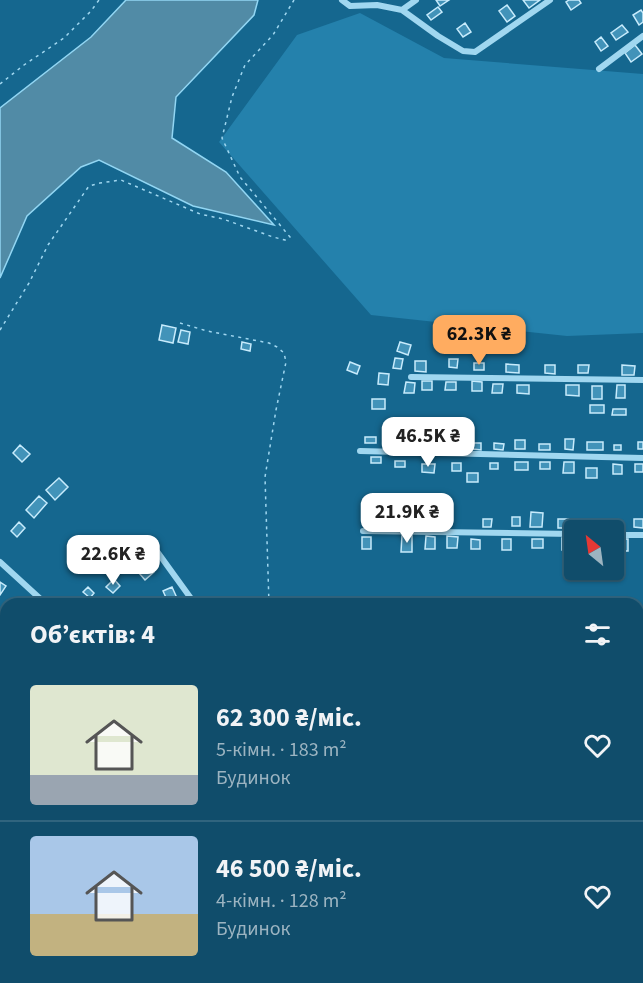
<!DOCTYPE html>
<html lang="uk">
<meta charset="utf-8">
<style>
:root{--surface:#104d6b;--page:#1e5773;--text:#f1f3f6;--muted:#9cb4c1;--line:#30647e;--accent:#ffac60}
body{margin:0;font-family:"Source Sans 3",sans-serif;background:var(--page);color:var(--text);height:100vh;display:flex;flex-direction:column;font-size:22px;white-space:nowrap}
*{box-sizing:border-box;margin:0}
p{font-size:20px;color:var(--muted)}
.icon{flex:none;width:33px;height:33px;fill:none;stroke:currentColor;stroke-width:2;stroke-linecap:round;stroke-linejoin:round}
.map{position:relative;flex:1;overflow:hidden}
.details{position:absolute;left:0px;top:598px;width:644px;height:386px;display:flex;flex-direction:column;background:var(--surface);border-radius:18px 18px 0 0;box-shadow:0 2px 4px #0004,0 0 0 2px var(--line)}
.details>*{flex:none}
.needle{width:39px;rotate:331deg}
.fabs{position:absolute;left:564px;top:520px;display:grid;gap:12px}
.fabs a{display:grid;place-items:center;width:60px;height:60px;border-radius:6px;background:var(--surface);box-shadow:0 2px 4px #0004,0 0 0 2px var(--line);font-size:30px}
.price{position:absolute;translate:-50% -51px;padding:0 14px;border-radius:12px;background:#fff;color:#222;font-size:20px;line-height:39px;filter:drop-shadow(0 2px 3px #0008)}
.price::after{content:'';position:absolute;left:50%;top:36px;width:18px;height:14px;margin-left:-9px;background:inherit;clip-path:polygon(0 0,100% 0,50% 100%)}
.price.on{background:var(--accent);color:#111}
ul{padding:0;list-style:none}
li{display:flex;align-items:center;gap:18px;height:150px;padding:0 30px}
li+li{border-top:2px solid var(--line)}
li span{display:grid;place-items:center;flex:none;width:168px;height:120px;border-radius:6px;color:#555}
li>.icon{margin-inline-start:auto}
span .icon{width:72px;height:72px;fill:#fffc;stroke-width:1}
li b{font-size:26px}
h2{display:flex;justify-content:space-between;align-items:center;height:72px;padding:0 30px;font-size:26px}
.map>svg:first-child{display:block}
.green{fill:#2481ac}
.water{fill:#518ba6;stroke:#92d6f3;stroke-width:1.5}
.building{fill:#4293b9;stroke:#c7ebfc;stroke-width:1.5}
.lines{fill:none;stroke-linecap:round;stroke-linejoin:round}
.path{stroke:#a0d7f0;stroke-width:1.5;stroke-dasharray:3 4.5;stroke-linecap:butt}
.street{stroke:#a0d7f0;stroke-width:6}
</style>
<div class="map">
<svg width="643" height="983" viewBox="0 0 643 983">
<rect width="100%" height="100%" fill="#15678f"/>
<path class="green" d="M360,13l84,45 199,16v259l-76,3 -196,-21 -152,-173 78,-107z
M6,709v269h102v5h-108v-273z
M414,978h55l1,5h-58z"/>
<path class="water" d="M126,0h132l-4,15 -78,82 -4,41 54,34 48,53 -81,-19 -94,-46 -18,7 -54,49 -27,62v-170l91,-71z"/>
<path class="building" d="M436,0h13l-9,6z
M523,0h17l-11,8z
M569,0h10l2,3 -10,7 -5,-8z
M507,5l8,11 -8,6 -8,-11z
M438,7l4,5 -11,8 -4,-5z
M641,10l2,3v9l-4,3 -6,-10z
M465,23l6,9 -8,5 -6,-8z
M622,25l6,7 -12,8 -5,-7z
M601,37l7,9 -7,5 -6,-9z
M635,45l7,9 -11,8 -6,-9z
M162,325l14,3 -3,15 -14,-3z
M181,330l9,2 -2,12 -10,-2z
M242,342l9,2 -1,7 -9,-2z
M400,342l11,3 -3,10 -11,-4z
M395,358l8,1 -2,10 -8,-1z
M449,359h9l-1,9 -8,-1z
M415,361h11v11l-11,-1z
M350,362l10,4 -3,8 -10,-4z
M474,363h10v7h-10z
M506,364l13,1v8l-13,-1z
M545,365h10v9l-10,-1z
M578,365h11l-1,8h-10z
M622,365l13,1 -1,9h-12z
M379,373l10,1 -1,11 -10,-1z
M422,381h10v9h-10z
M472,381l10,1v9h-10z
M406,382l9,1 -1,10h-10z
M446,382h10v8h-11z
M493,384h10l-1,9h-10z
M517,385h12v9l-12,-1z
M566,385h13v11l-13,-1z
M617,385h8v13h-9z
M592,386h10v13h-10z
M372,399h13v10h-13z
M590,405h14v8h-14z
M613,409h13v6h-14z
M365,437h11v6h-11z
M565,439h9l-1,11 -8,-1z
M392,440h12v8l-12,-1z
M450,440h10v7h-10z
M515,440h10v9h-10z
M587,442h16v8h-16z
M638,442h5v7h-5z
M473,443h8v7l-8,-1z
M494,443l10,1 -1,6 -9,-1z
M539,444h11v6h-11z
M20,445l10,9 -8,8 -9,-9z
M614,445h7v5h-7z
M371,457h10v6h-10z
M395,461h10v6h-10z
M515,462h13v8h-13z
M540,462h10v7h-10z
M564,462h10v11h-11z
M452,463h9v8h-9z
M490,463h8v6h-8z
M422,464h13l-1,9 -12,-1z
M613,464l9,1v9h-9z
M635,464h8v8h-8z
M586,468h11v10h-11z
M467,473h11v9h-11z
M59,478l9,9 -13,13 -9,-10z
M39,496l8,7 -13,15 -8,-8z
M531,512l12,1 -1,14h-12z
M437,514l9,1v9h-9z
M386,515h15v9h-15z
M413,517h11v10h-11z
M512,517h8v9h-8z
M483,519h9l-1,8h-8z
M558,519h11v9h-11z
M584,519h10v9h-10z
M634,519h9v9l-9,-1z
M608,520l12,1 -1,8 -11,-1z
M19,522l6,6 -8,9 -6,-6z
M402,535h10v17h-11z
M426,536l9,1v12h-10z
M447,536l11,1 -1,11h-10z
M362,537h9v12h-9z
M562,538h8l-1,12h-7z
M471,539l9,1v9h-9z
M502,539h9v11h-9z
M532,539h11v9h-11z
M620,539h8v12h-9z
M147,565l7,7 -9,8 -6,-7z
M114,579l6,7 -7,7 -7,-6z
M0,582l6,4 -6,9z
M88,587l6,6 -4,5 -7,-6z
M172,587l5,11 -9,4 -5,-11z
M639,653l4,9 -5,2v-10z
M640,963l3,1v8l-5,-2z
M295,979h12v4h-12z"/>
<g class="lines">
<path class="path" d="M0,84l24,-19 40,-27 27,-27 8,-11
M180,323l27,8 62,12 8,4 7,6 2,9 -10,48 -11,67 4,127
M0,330l29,-47 19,-38 41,-59 11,-3 21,-3 79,34 23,5 50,18 12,3 5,-3 -50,-60 -18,-39 10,-41 13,-32 28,-30 21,-35"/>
<path class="street" d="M342,0l8,6 27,-1 25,5 36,26 25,15 12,1 75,-52
M402,10l14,-10
M599,69l44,-33
M411,377l232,3
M360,451l283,7
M363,531l211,3
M614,535h29
M156,550l39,54
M0,562l46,42
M638,629l5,-3
M638,670l5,-3
M0,702l6,-1
M0,768l6,-5
M638,835l5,4
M236,978v5
M313,978l1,5
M389,978v5
M163,983l1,-5"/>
</g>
</svg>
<div class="fabs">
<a><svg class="needle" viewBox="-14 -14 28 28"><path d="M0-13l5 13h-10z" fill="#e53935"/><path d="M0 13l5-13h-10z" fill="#9cb4c1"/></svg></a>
</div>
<b class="price on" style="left:479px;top:366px">62.3K ₴</b>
<b class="price" style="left:428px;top:468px">46.5K ₴</b>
<b class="price" style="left:407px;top:544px">21.9K ₴</b>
<b class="price" style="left:113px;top:586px">22.6K ₴</b>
<section class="details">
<h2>Об’єктів: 4<svg class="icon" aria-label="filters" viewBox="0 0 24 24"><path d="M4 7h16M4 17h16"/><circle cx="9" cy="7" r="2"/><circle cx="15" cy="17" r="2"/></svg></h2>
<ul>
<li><span style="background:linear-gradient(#dfe7d0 75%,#9aa5b1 0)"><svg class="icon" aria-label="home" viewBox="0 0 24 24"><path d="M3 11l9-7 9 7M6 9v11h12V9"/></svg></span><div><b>62 300 ₴/міс.</b><p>5-кімн. · 183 m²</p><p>Будинок</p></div><svg class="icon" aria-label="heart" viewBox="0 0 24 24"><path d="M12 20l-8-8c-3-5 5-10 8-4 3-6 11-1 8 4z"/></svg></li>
<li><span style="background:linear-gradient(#a9c7e8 65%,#c2b280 0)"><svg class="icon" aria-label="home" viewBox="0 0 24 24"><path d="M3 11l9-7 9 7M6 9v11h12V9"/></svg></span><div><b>46 500 ₴/міс.</b><p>4-кімн. · 128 m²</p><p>Будинок</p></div><svg class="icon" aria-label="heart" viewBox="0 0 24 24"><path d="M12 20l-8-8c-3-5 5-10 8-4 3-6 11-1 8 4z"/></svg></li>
</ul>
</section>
</div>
